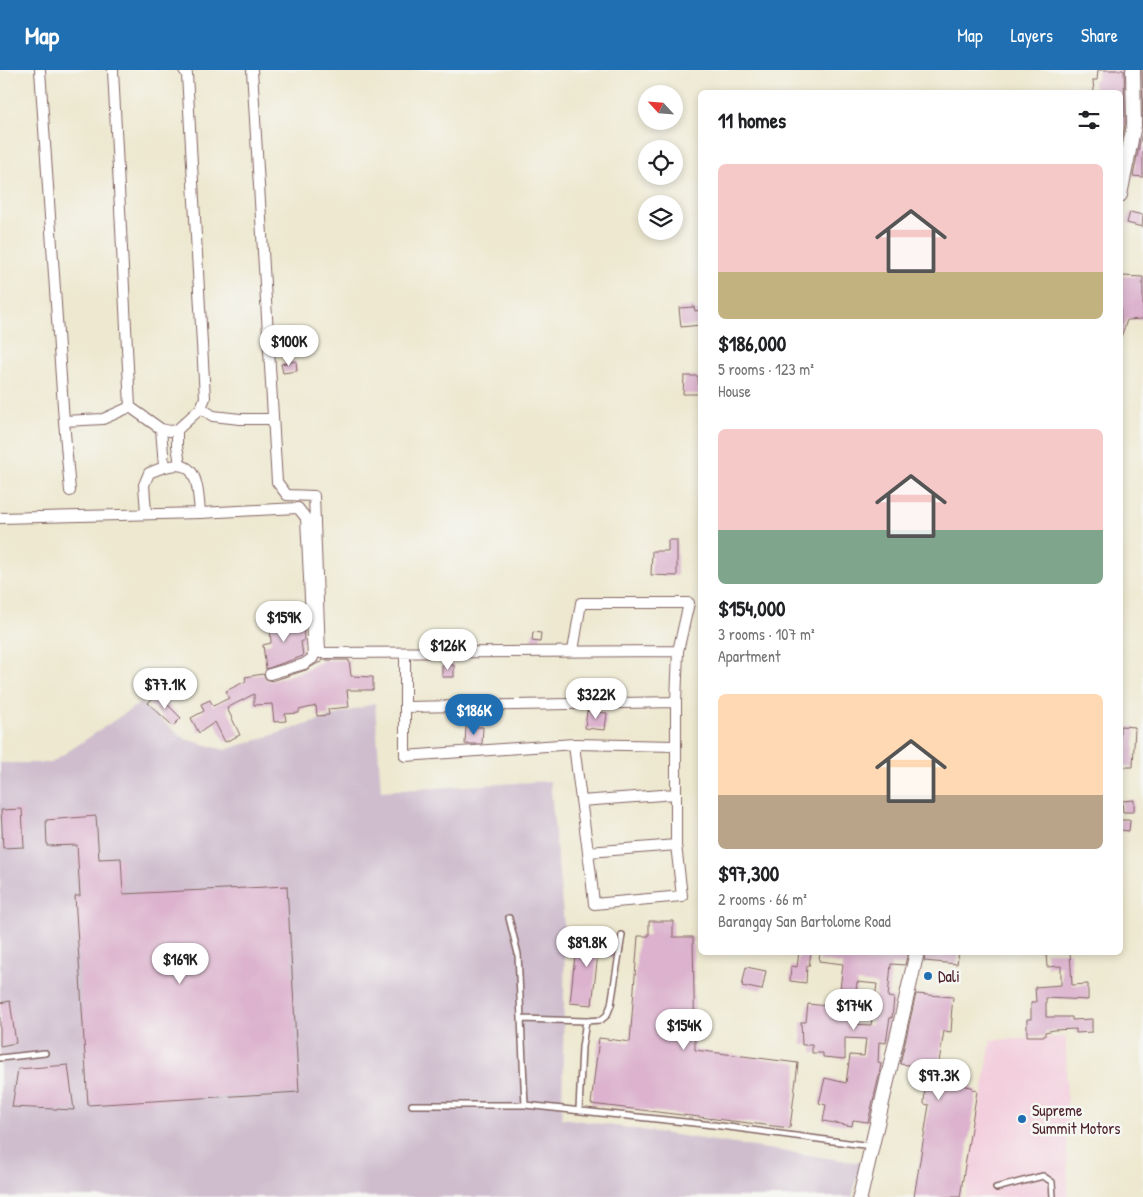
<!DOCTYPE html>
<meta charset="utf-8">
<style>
:root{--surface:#fff;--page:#f2f2f2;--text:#202124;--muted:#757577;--accent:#1f6fb2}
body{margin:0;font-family:"Patrick Hand",sans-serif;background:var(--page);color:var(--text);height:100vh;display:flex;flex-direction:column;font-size:19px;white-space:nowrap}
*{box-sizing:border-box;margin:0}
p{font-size:16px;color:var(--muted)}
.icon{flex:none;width:28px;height:28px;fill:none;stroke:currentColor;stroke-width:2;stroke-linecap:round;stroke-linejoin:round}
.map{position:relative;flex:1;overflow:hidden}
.drawer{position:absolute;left:698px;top:20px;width:425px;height:865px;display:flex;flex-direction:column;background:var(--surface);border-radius:8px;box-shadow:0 2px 8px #0003}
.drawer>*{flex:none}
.needle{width:32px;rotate:296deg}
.fabs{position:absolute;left:638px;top:15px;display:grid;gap:10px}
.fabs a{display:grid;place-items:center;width:45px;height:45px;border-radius:50%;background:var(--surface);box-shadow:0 2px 8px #0003;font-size:25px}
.price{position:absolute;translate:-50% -42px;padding:0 11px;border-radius:18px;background:#fff;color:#222;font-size:16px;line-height:32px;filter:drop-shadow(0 1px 2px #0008)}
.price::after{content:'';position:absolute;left:50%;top:30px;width:15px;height:11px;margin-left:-8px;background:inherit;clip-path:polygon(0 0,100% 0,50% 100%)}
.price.active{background:var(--accent);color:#fff}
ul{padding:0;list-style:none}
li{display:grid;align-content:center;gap:10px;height:265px;padding:0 20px}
li span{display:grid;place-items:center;height:155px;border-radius:8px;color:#555}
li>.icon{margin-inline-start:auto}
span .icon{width:90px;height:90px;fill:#fffc;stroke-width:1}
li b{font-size:21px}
h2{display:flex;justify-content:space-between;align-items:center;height:60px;padding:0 20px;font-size:21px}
header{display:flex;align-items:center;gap:30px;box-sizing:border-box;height:70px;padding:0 25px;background:var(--accent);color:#fff}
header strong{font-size:24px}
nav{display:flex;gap:28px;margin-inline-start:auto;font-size:18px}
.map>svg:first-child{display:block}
.built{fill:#f3cfde}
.industrial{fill:#cfbdce}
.building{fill:#dcb2ce;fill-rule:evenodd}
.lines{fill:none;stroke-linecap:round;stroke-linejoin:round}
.lane-casing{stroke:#836564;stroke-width:8}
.street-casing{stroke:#836564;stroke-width:12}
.secondary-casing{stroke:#836564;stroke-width:16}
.lane{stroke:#fff;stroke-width:5}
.street{stroke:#fff;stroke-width:10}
.secondary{stroke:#fff;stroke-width:14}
.poi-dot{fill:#1f6fb2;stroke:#f6f6f2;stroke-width:2}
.labels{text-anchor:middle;stroke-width:5;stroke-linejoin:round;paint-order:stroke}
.poi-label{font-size:16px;fill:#4a1f2b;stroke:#f6f6f2;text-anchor:start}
</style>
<header>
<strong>Map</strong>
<nav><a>Map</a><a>Layers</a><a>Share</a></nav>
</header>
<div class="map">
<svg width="1143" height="1127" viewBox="0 0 1143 1127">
<rect width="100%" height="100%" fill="#f6f6f2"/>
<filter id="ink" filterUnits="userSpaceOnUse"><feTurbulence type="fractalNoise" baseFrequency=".02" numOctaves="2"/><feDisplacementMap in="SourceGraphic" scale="10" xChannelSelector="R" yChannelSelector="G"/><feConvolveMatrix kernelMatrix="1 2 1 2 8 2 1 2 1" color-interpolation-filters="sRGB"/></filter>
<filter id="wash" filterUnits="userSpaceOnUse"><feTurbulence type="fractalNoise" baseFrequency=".0096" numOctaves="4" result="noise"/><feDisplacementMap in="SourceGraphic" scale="20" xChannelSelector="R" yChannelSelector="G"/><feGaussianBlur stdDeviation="1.12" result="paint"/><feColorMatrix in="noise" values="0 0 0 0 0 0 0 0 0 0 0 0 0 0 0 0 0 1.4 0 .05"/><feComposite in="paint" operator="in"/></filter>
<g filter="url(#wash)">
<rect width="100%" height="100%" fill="#ede8cf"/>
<path class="built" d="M1066,967l2,160h-103l26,-157z"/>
<path class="industrial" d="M140,633l45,36 40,11 150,-47 6,88 169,-10 15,154 -3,183 299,45 -9,34h-852v-434h51z"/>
<g id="blocks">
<path class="building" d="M1098,0h26l1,54 -5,26v-58h-26l-1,-12h4z
M1142,0h1v107l-10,-1 10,-49z
M1130,142l13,3 -1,12 -15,-4z
M1122,206l21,1v42l-16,1 -6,17 -1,-57 2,1z
M694,237l1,4 5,-1v15l-19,2 -2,-19z
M296,291l1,10 -14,2 -2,-9z
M684,306h14l1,18h-16z
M668,470h9v36l-26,-1 1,-24h16z
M303,550l1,21h-3l2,15 -37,13 -3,-24 8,-2 -1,-20z
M533,562l8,1 -1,9 -8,-1z
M321,590h28l2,16 22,1v13h-26l2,17 -21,2 1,6 -12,1 -1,-10 -17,4v3l-14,1 1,7 -12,1 -2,-18 -18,1v-11l-27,14 13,27 -15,7 -10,-20 -16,11 -8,-15 13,-7 -3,-7 9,-4 3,6 16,-8 -3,-7 20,-10 -1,-4 18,-3 3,5 6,2 34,-11 12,-7 4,-1z
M442,595h12v12h-12z
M157,624l24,24 -8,8 -25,-23z
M587,641l20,2 -2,17 -20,-2z
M1120,656l15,1 -2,40h-13z
M466,657h17l-1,17h-17z
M1134,730v12h-11l-1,-11z
M22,739l2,38 -21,1 -2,-38z
M96,746l3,43 22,-1 2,36 164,-8 12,206 -211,13 -13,-209h5l-3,-51 -30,1 -1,-26z
M1120,750h10l-1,11 -9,-1z
M649,851h24v16h20l2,113 103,13 -8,65 -199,-24 8,-66 31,4 8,-106h11z
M577,866l22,2v2l16,3 -2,14 -15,-3 -6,51 -22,-2z
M799,882h12l-2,14 -2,-1 -1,18 -16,-2 1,-15 6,1z
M820,882h88l-3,13 -14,-1 -3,33 6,1 -2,20 -2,-1 -4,26 -7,-1 -1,20 3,1 -2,13 -11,46 -15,-2 -1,6 -29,-5 3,-16 -7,-2 6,-25 21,5 4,-28 14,1 2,-17 -21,-1v21l-22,-2v-4h-11v-8h-10l-1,-23h5l2,-18 30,3 5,-43 -24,-3zM857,912l20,2 -6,41 -19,-1z
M926,882h33l-2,12 -33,-3z
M1046,882h24l2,33 16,-1v16l-42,-2v19h26v3l20,-1v13l-16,1v-4l-22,1 -9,2v4h-18v-17h4v-17h5l-1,-15 26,-2v-19l-14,1z
M746,897l20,4 -4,19 -20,-4z
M916,924l37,3 -2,21h1l-1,14 -7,-1 -7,43 29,5 -1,7 7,1v2l5,2 -17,106h-46l15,-92 -5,-1 2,-37 -26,-3z
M10,931l6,42 -16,3v-43z
M68,995l6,45 -62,-3 6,-38z"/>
</g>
</g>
<g filter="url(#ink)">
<use href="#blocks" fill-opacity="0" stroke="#836564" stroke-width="1"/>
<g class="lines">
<defs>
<path id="lane" d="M509,848l9,36 7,151
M521,949l65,2
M0,988l45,-5
M412,1035h113l188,20 158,21
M579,1040l3,-63 4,-26 15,-1 6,-5 4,-10 11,-70
M996,1118l47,-12 9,6 1,15"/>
<path id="street" d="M40,0l24,351 6,70
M113,0l17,337 31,22 9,2 7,-1 24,-22 4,-10 -18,-324 -3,-4
M252,0l25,412 10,13 27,1 6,157 358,-2
M201,338l12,8 27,3h33
M64,351l39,-2 27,-12
M161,359l3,37
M177,360v16l3,18
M146,443l-2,-28 5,-12c45,-20 48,0 51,40
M0,448l200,-5 98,-5 8,10 7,140 -9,6 -34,10
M573,581l8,-48h108l-11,48 -2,51v143l6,51 -88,8c-5,-53 -14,-106 -20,-160
M405,583v103l169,-12 101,2
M405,637l271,-5
M581,731l95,-7
M589,782l87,-7"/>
<path id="secondary" d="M1120,125l14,-70 -1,-55
M860,1127l57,-245"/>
</defs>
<use href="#lane" class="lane-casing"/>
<use href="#street" class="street-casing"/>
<use href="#secondary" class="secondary-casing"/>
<use href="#lane" class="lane"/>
<use href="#street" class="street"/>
<use href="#secondary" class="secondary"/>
</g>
</g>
<g class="poi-dot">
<circle cx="928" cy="906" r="5"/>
<circle cx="1022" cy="1049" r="5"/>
</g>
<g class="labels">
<g class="poi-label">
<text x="938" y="912">Dali</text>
<text x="1032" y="1046">Supreme<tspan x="1032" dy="18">Summit Motors</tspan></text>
</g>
</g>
</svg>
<div class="fabs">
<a><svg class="needle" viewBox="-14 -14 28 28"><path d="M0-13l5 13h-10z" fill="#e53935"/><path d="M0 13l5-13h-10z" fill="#757577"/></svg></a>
<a><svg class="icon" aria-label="locate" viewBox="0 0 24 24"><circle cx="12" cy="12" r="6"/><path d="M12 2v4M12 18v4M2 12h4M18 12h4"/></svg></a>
<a><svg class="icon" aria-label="layers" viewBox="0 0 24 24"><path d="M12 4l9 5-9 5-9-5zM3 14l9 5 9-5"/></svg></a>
</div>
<b class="price" style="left:289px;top:297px">$100K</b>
<b class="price" style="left:284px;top:573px">$159K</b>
<b class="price" style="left:448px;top:601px">$126K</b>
<b class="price" style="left:165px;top:640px">$77.1K</b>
<b class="price" style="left:596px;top:650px">$322K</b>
<b class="price active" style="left:474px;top:666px">$186K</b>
<b class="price" style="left:587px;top:898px">$89.8K</b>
<b class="price" style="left:180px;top:915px">$169K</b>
<b class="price" style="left:854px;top:961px">$174K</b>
<b class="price" style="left:684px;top:981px">$154K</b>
<b class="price" style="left:939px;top:1031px">$97.3K</b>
<section class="drawer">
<h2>11 homes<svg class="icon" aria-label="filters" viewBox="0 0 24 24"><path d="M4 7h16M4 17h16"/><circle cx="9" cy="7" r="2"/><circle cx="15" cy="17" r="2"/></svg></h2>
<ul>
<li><span style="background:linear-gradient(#f6c9c9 70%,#c2b280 0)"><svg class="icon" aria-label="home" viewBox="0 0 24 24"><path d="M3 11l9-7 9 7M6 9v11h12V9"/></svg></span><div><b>$186,000</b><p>5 rooms · 123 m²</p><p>House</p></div></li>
<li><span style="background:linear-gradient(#f6c9c9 65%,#7fa58c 0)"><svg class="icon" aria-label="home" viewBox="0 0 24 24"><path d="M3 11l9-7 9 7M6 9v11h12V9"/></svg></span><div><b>$154,000</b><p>3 rooms · 107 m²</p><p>Apartment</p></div></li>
<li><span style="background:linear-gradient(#ffd9b3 65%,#b9a48a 0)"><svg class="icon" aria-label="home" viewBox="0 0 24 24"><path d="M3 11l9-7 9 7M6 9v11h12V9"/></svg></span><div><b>$97,300</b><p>2 rooms · 66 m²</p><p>Barangay San Bartolome Road</p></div></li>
</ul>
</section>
</div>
